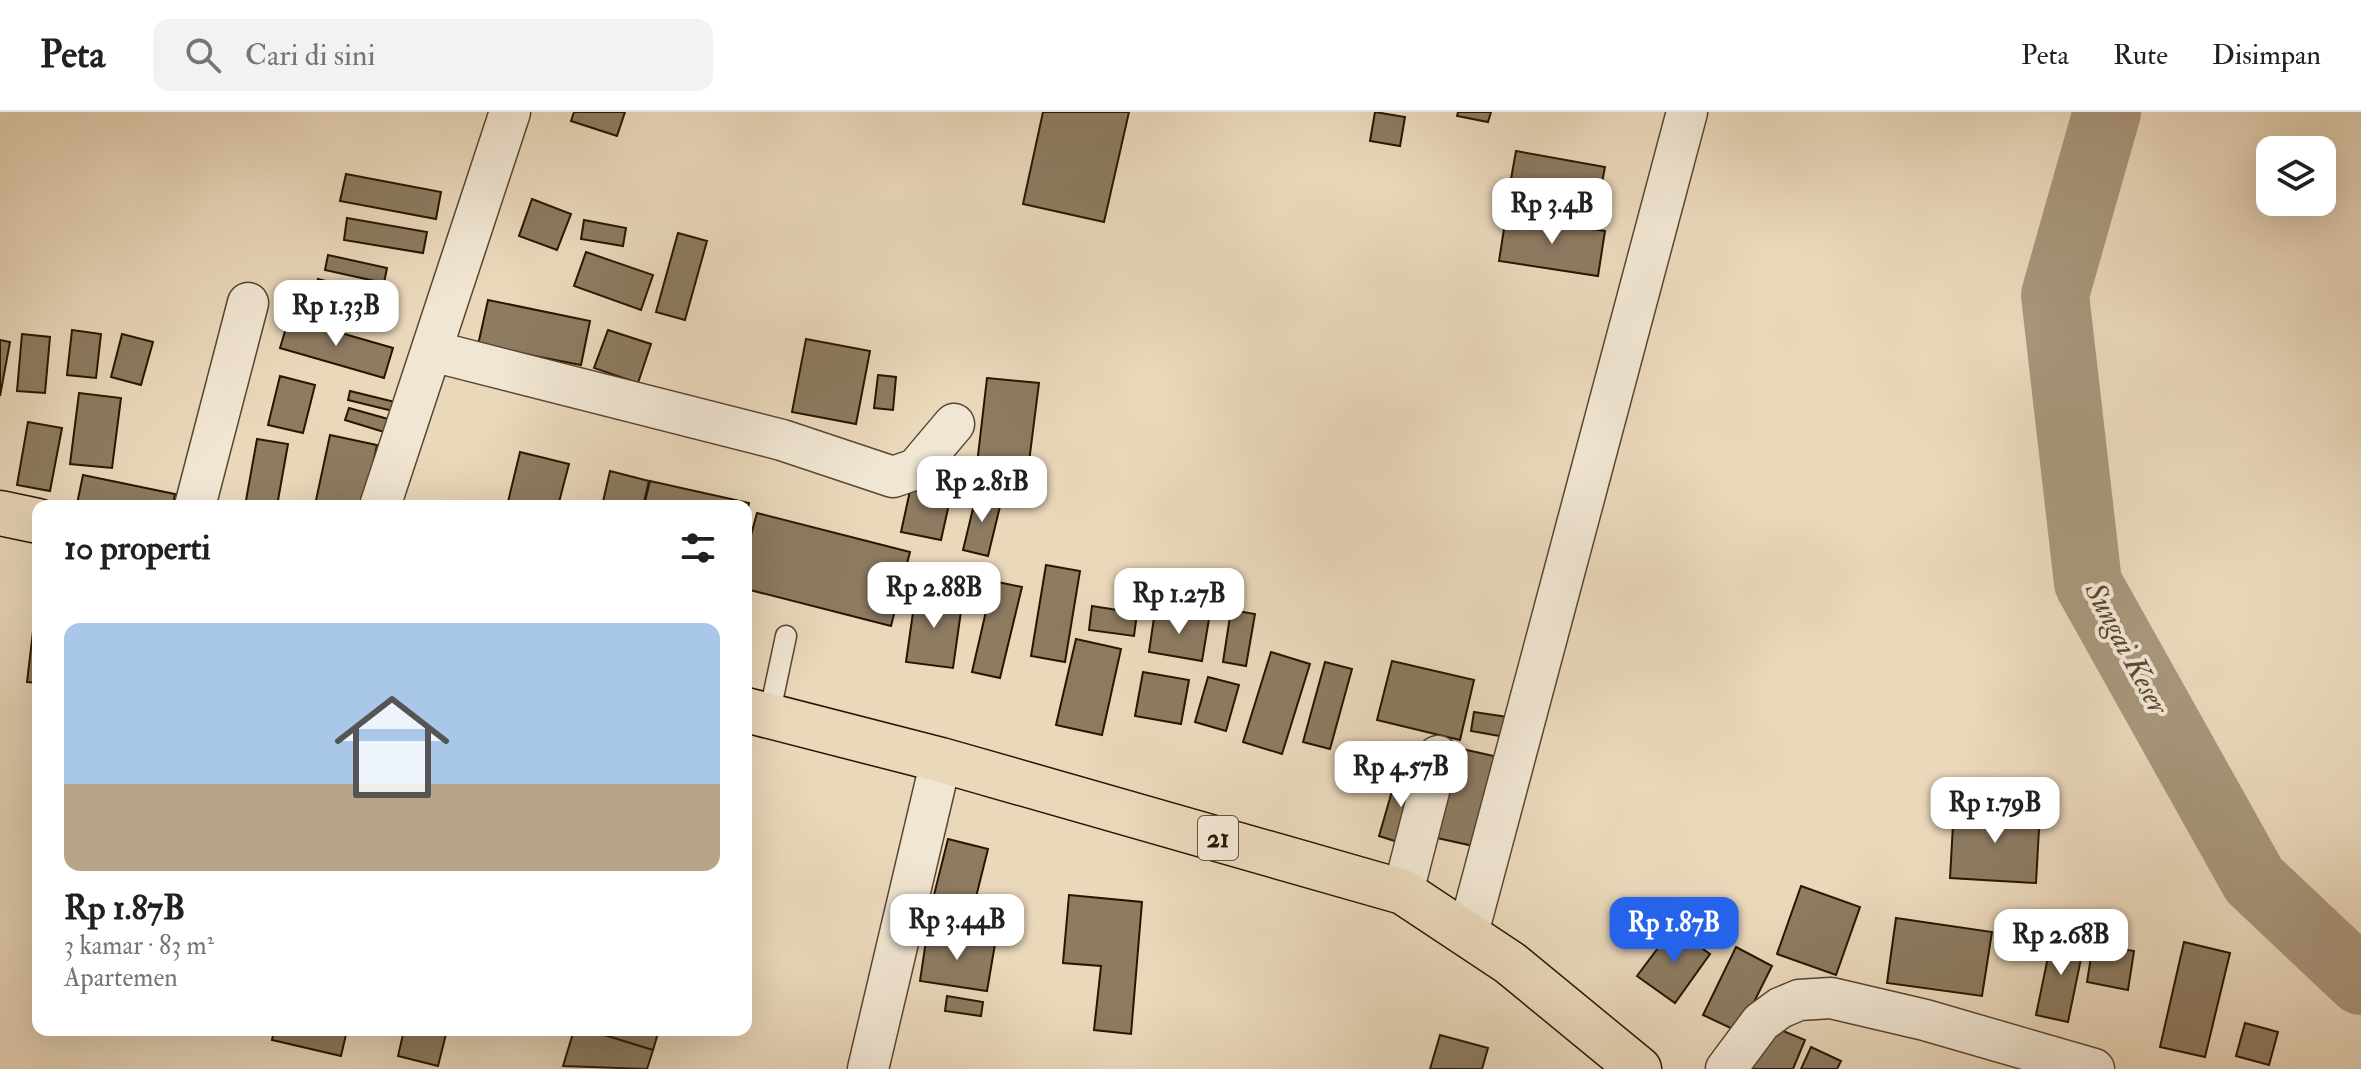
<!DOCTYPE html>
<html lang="id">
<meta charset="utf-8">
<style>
:root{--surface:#fff;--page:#f2f2f2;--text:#202124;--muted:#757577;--line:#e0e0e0;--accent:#2563eb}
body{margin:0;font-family:"IM FELL Double Pica",serif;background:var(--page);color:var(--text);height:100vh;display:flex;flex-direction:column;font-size:30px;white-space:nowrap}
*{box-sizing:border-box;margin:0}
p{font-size:26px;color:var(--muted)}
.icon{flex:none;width:44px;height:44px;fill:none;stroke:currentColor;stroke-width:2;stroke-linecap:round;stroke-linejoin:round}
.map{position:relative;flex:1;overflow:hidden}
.side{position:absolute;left:32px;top:388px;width:720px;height:536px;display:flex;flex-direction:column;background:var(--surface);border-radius:16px;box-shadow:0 8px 32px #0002}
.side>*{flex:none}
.controls{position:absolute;left:2256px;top:24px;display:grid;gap:16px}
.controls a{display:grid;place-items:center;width:80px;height:80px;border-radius:16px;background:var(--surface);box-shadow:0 8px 32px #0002;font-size:40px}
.price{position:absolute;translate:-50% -68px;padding:0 18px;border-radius:16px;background:#fff;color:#222;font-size:26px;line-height:52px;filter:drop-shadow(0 2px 4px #0008)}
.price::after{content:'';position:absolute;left:50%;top:48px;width:24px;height:18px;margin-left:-12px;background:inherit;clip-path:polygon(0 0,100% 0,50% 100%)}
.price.active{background:var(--accent);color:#fff}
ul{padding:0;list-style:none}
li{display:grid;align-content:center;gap:16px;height:424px;padding:0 32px}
li span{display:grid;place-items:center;height:248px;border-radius:16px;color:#555}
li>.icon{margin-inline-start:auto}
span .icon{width:144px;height:144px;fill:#fffc;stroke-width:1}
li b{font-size:34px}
h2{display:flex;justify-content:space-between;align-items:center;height:96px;padding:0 32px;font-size:34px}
header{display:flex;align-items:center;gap:48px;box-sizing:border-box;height:112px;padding:0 40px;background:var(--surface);border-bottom:2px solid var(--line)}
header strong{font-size:38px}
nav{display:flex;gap:44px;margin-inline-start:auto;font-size:28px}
.search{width:560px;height:72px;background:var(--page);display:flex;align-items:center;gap:20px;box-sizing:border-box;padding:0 28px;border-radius:16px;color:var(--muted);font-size:30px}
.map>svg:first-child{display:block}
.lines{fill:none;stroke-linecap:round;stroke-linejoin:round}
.river{stroke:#a8967c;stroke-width:68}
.building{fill:#8d7b62;stroke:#281601;stroke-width:2}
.service-casing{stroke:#584630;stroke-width:23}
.minor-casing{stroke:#584630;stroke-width:43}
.trunk-casing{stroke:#281601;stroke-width:47}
.service{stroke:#f1e6d3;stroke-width:20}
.minor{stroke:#f1e6d3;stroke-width:40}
.trunk{stroke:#ead8bb;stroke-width:44}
.labels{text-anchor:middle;stroke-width:8;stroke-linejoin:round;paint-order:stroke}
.shield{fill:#f1e6d3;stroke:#645440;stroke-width:2}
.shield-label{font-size:26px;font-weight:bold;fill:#281601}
.water-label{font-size:30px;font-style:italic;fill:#5b4932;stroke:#f1e6d3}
</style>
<header>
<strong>Peta</strong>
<div class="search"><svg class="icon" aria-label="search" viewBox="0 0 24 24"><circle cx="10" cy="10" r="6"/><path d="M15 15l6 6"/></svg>Cari di sini</div>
<nav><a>Peta</a><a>Rute</a><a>Disimpan</a></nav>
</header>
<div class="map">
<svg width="2361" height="957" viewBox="0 0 2361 957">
<rect width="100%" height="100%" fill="#ead8bb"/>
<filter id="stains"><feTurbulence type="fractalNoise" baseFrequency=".0025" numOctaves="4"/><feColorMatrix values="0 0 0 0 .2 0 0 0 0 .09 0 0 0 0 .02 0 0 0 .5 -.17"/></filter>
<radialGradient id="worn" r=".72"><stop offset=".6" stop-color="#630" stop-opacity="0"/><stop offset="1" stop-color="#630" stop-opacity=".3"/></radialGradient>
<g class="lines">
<path class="river" d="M2107,0l-52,183 33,288 166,297 107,101"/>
</g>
<path class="building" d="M574,0h51l-8,24 -46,-15z
M1043,0h86l-25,110 -81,-18z
M1375,0l30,5 -5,29 -30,-5z
M1458,0h33l-3,10 -31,-6z
M1516,39l89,16 -11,56 -88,-16z
M346,62l95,18 -5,27 -96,-18z
M532,87l39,15 -14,36 -38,-14z
M1506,104l99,15 -7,45 -99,-15z
M347,106l80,14 -4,21 -79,-13z
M584,108l42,8 -3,18 -42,-7z
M678,121l29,8 -22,79 -29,-8z
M586,140l67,23 -12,35 -67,-24z
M328,143l59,13 -3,15 -59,-13z
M318,167l71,18 -8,30 -71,-19z
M488,188l102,21 -9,44 -103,-20z
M289,206l104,30 -9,30 -104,-30z
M72,218l29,4 -5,44 -29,-3z
M608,218l43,14 -13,39 -44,-15z
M22,222l28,3 -5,56 -28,-2z
M122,222l31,8 -12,43 -30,-8z
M806,227l64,12 -14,73 -64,-12z
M0,228l10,2 -10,54z
M878,263l18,2 -3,33 -19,-2z
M280,264l35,9 -12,48 -35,-8z
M987,266l52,5 -11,87 -51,-6z
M350,279l49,12 -2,9 -49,-12z
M79,281l42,5 -9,70 -42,-4z
M349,296l39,11 -4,13 -39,-12z
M28,310l34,6 -12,63 -33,-6z
M330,323l47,10 -13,61 -49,-1z
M257,327l31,5 -11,62h-32z
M520,340l49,12 -11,42h-51z
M610,359l39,10 -6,25h-41z
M83,363l92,19 -2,12 -96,-2z
M913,365l40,9 -12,54 -40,-8z
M650,369l99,22 -3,15v-12h-102z
M977,380l25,6 -14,58 -25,-6z
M757,401l153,39 -19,74 -145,-37v-35z
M1046,453l34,6 -15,91 -34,-6z
M993,469l29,6 -22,91 -28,-6z
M38,477v94l-11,-1z
M916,479l47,6 -10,71 -47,-6z
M1092,494l45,7 -3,23 -45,-6z
M1231,498l24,4 -9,52 -23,-4z
M1155,499l54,8 -7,42 -53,-9z
M1076,527l45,10 -19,86 -46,-10z
M1271,540l39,12 -28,90 -39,-12z
M1392,549l82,19 -14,60 -83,-20z
M1325,550l27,7 -22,80 -27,-7z
M1143,560l46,8 -8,44 -46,-8z
M1208,565l31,8 -13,46 -31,-9z
M1474,600l41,6 -4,20 -40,-7z
M1449,634l58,13 -20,90 -59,-13z
M1397,662l26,8 -19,62 -25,-8z
M1954,695l86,4 -4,72 -86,-5z
M948,727l40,10 -19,76 -40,-10z
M1801,774l59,21 -24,68 -59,-21z
M1069,783l73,7 -11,132 -37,-4 7,-64 -38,-3z
M1896,806l96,14 -10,64 -95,-13z
M1673,816l37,26 -35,49 -38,-27z
M2053,821l32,6 -17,83 -32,-7z
M927,822l68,10 -8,47 -67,-10z
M2184,830l46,11 -25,104 -45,-10z
M2093,832l41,7 -6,39 -41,-8z
M1736,835l36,19 -33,66 -36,-17z
M947,884l36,6 -2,14 -36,-5z
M2245,911l33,9 -9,33 -33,-9z
M1766,912l39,16 -12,29h-46z
M274,918h73l-6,26 -69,-16z
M404,918h43l-9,36 -40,-10z
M574,918h14l65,20 -6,19 -84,-3z
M588,918h71l-6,20z
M1440,923l48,13 -6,21h-52z
M1811,935l30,14 -4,8h-36z"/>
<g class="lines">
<defs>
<path id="service" d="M769,604l17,-80"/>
<path id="minor" d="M432,239l350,89 111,37 23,-8 38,-45
M195,394l53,-203
M380,394l130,-394
M1403,780l35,-136
M1468,821l219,-821
M868,957l73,-309
M1726,957l35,-47 19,-14 19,-8 32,-2 94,22 169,49"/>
<path id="trunk" d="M0,401l38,8
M746,598l195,50 462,132 107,71 129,106"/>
</defs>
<use href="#service" class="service-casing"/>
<use href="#minor" class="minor-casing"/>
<use href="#trunk" class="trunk-casing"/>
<use href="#service" class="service"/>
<use href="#minor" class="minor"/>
<use href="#trunk" class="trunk"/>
</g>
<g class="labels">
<rect class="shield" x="1198" y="704" width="40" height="44" rx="6"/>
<g class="shield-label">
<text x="1218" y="735">21</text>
</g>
<g class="water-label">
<text transform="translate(2127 536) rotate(62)" y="10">Sungai Keser</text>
</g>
</g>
<rect width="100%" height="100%" filter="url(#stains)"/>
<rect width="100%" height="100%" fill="url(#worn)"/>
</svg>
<div class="controls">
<a><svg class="icon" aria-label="layers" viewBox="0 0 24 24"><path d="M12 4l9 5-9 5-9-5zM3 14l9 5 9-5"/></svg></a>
</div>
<b class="price" style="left:1552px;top:134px">Rp 3.4B</b>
<b class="price" style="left:336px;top:236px">Rp 1.33B</b>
<b class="price" style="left:982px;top:412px">Rp 2.81B</b>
<b class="price" style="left:934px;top:518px">Rp 2.88B</b>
<b class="price" style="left:1179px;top:524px">Rp 1.27B</b>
<b class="price" style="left:1401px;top:697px">Rp 4.57B</b>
<b class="price" style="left:1995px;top:733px">Rp 1.79B</b>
<b class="price" style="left:957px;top:850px">Rp 3.44B</b>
<b class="price active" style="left:1674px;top:853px">Rp 1.87B</b>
<b class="price" style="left:2061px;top:865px">Rp 2.68B</b>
<section class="side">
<h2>10 properti<svg class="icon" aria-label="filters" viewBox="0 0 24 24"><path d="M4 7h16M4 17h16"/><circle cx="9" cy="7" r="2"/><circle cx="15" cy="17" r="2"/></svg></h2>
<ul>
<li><span style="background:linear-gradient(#a9c7e8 65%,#b9a48a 0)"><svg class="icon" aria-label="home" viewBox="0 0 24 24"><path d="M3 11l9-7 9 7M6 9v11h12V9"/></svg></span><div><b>Rp 1.87B</b><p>3 kamar · 83 m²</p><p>Apartemen</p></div></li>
</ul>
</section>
</div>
